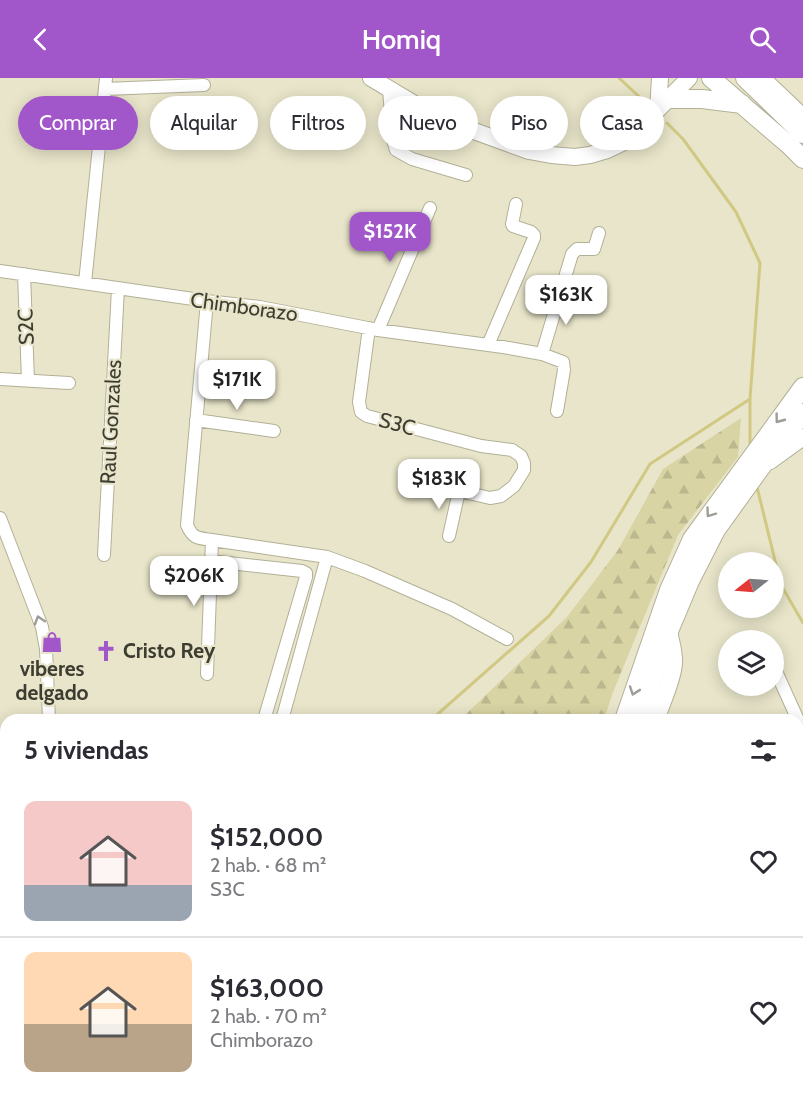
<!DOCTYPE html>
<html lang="es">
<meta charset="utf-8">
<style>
:root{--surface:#fff;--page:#f2f2f3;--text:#2b2b33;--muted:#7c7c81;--line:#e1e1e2;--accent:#a156c9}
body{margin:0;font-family:Cabin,sans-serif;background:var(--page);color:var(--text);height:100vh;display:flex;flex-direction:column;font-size:22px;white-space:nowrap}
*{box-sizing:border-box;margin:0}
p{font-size:20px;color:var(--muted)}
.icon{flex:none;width:33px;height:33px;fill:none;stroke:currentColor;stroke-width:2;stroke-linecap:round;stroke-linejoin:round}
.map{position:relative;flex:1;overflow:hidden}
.sheet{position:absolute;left:0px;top:636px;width:804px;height:386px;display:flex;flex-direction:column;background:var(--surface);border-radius:18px 18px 0 0;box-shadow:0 3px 15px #0003}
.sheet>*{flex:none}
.top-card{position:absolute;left:18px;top:18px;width:768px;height:54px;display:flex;gap:12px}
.needle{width:39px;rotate:253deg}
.buttons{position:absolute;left:718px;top:474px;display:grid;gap:12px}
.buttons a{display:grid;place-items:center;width:66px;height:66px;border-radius:50%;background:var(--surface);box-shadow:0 3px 15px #0003;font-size:30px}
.price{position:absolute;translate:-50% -51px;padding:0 14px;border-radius:12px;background:#fff;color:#222;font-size:20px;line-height:39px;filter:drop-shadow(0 2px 3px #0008)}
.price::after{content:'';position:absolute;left:50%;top:36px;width:18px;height:14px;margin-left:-9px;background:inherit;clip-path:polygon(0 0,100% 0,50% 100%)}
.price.selected{background:var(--accent);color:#fff}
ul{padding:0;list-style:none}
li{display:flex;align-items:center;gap:18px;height:150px;padding:0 24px}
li+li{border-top:2px solid var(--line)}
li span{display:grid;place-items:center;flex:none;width:168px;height:120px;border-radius:12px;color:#555}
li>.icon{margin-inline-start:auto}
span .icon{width:72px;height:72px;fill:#fffc;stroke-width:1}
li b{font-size:26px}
h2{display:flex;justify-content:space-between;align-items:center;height:72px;padding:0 24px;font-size:26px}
.pill{padding:0 21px;border-radius:27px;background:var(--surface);box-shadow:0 3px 15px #0003;font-size:21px;line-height:54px}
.pill.selected{background:var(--accent);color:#fff}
header{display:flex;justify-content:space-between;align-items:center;height:78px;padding:0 24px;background:var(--accent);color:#fff;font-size:27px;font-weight:600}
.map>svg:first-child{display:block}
.forest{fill:url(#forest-firs)}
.park{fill:url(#park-crowns)}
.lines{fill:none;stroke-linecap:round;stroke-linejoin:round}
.stream{stroke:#d1c983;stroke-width:3}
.street-casing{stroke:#b2b096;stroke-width:14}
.secondary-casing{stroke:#b2b096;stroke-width:18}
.primary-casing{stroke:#b2b096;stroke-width:20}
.street{stroke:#fff;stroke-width:12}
.secondary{stroke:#fff;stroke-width:16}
.primary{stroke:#fff;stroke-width:18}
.oneway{stroke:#9e9e98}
.labels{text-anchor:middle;stroke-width:4.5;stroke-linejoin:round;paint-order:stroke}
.street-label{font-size:21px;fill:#3e3d32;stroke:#e8e5ca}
.poi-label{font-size:21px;font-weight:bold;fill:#3e3d32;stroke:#e8e5ca;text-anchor:start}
</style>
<header><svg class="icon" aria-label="back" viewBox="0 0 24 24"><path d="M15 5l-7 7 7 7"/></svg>Homiq<svg class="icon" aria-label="search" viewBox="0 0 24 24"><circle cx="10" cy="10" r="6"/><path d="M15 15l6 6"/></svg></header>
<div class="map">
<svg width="803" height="1021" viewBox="0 0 803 1021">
<defs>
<pattern id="forest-firs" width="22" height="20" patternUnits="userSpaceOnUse" patternTransform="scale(1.5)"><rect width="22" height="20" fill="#d9d4a4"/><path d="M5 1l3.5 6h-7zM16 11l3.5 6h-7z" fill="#bbb78e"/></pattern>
<pattern id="park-crowns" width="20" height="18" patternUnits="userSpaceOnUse" patternTransform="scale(1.5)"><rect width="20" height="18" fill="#d9d4a4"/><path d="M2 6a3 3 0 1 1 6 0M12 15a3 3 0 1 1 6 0" fill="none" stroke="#bbb78e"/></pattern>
</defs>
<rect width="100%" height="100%" fill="#e8e5ca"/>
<path class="forest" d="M741,340l-3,39 -60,78 -65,157 -9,28h-134l-5,-5 102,-98 51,-67 45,-81z"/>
<path class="park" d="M465,1016h68l-3,5h-71z"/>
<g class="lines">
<path class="stream" d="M619,0l28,26
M667,45l16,16 53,73 24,51 -10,136v49
M757,409l24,98 22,38
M431,642l118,-104 42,-54 59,-98 100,-65
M234,1021l2,-5"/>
<defs>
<path id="street" d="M105,11l99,-4
M389,11l4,51 3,10 16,9 54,16
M0,193l207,30 53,6 118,23 125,17 39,7 30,-100 5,-5h17l5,-16
M24,196l4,106
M85,205l21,-205
M207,223l-20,224c6,14 11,13 25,15l115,17 38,14 87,38 55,30
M369,250l-10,74 2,10 6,4 114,30 31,4 9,6 3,7v7l-10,16 -13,10 -11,2 -56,-13
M378,252l52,-122
M488,267l46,-107v-3l-3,-3 -18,-6 -1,-2 4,-20
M542,276l21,8 1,8 -7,41
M0,301l69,4
M196,342l78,11
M0,440l42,109 4,22 3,71
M449,458l10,-45
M104,477l14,-267
M211,483l91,10 4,2v4l-42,143
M774,589l29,64
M207,596l5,-134
M282,642l45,-163
M798,695l5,1
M0,743l6,1
M798,797h5
M0,828l6,7
M798,916l5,-1
M411,1016l4,5
M581,1016l6,5
M0,1017l45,4
M97,1021l3,-5
M539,1021l5,-5"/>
<path id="secondary" d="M371,0l67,40 91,33 22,4 24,2 15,-2 17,-5 21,-10 61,-62
M762,0l41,39
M658,31l2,-31
M770,383l33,-24
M656,642c6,-18 16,-37 18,-56 1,-11 -3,-22 -5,-33
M456,1021l4,-5"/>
<path id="primary" d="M711,0l78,67 14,14
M745,0l58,56
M669,21h33l40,5
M624,642l45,-130 23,-51 111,-152
M640,642l29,-89 21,-50 26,-51 43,-60 44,-57
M307,1021l4,-5
M347,1021l15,-5
M386,1021l13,-5"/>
</defs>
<use href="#street" class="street-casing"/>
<use href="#secondary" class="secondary-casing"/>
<use href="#primary" class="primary-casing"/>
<use href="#street" class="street"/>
<use href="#secondary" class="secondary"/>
<use href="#primary" class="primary"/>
</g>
<defs><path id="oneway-chevron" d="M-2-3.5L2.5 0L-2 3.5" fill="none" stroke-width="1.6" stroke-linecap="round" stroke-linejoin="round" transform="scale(1.5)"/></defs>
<g class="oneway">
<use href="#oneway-chevron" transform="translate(779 341) rotate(127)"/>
<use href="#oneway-chevron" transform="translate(710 435) rotate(126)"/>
<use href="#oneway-chevron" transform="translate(39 542) rotate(-108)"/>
<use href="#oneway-chevron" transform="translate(634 613) rotate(109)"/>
</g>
<defs>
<symbol id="shop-bare" viewBox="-9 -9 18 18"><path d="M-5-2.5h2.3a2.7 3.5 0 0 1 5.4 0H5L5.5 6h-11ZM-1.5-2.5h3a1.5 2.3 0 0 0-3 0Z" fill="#a156c9" stroke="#e8e5ca" stroke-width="2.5" paint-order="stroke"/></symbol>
<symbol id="church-bare" viewBox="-9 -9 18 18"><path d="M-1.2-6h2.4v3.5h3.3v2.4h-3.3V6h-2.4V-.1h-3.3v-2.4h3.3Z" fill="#a156c9" stroke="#e8e5ca" stroke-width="2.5" paint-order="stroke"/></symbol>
</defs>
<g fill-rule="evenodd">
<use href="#shop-bare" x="37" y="549" width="30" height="30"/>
<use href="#church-bare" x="91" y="558" width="30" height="30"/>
</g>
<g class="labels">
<g class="street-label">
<text transform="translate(244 229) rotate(8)" y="7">Chimborazo</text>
<text transform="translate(26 249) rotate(-92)" y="7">S2C</text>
<text transform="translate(111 344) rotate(-87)" y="7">Raul Gonzales</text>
<text transform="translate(397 346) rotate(15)" y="7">S3C</text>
</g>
<g class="poi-label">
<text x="123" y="580">Cristo Rey</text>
<text x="52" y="598" text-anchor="middle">viberes<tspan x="52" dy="24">delgado</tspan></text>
</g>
</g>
</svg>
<div class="buttons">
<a><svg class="needle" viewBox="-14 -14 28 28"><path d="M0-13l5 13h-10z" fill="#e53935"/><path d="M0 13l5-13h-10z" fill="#7c7c81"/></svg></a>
<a><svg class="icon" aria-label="layers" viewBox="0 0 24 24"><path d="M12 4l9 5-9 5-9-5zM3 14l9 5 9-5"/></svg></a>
</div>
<b class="price selected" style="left:390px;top:185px">$152K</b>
<b class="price" style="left:566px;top:248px">$163K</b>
<b class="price" style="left:237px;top:333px">$171K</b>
<b class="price" style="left:439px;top:432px">$183K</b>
<b class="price" style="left:194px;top:529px">$206K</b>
<div class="top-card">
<a class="pill selected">Comprar</a>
<a class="pill">Alquilar</a>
<a class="pill">Filtros</a>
<a class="pill">Nuevo</a>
<a class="pill">Piso</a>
<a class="pill">Casa</a>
</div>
<section class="sheet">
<h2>5 viviendas<svg class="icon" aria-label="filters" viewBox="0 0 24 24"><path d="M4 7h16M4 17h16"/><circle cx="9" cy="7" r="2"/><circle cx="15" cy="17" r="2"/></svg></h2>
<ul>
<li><span style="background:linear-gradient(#f6c9c9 70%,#9aa5b1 0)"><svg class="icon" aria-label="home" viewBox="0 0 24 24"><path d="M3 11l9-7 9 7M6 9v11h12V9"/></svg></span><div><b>$152,000</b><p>2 hab. · 68 m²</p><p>S3C</p></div><svg class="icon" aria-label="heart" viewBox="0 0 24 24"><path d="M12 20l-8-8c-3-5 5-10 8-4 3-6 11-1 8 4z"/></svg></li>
<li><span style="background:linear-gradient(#ffd9b3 60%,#b9a48a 0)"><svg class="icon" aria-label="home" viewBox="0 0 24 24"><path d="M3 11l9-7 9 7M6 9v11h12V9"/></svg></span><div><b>$163,000</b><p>2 hab. · 70 m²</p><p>Chimborazo</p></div><svg class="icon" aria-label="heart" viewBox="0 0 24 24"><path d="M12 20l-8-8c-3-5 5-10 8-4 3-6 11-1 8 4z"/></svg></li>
</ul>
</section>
</div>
